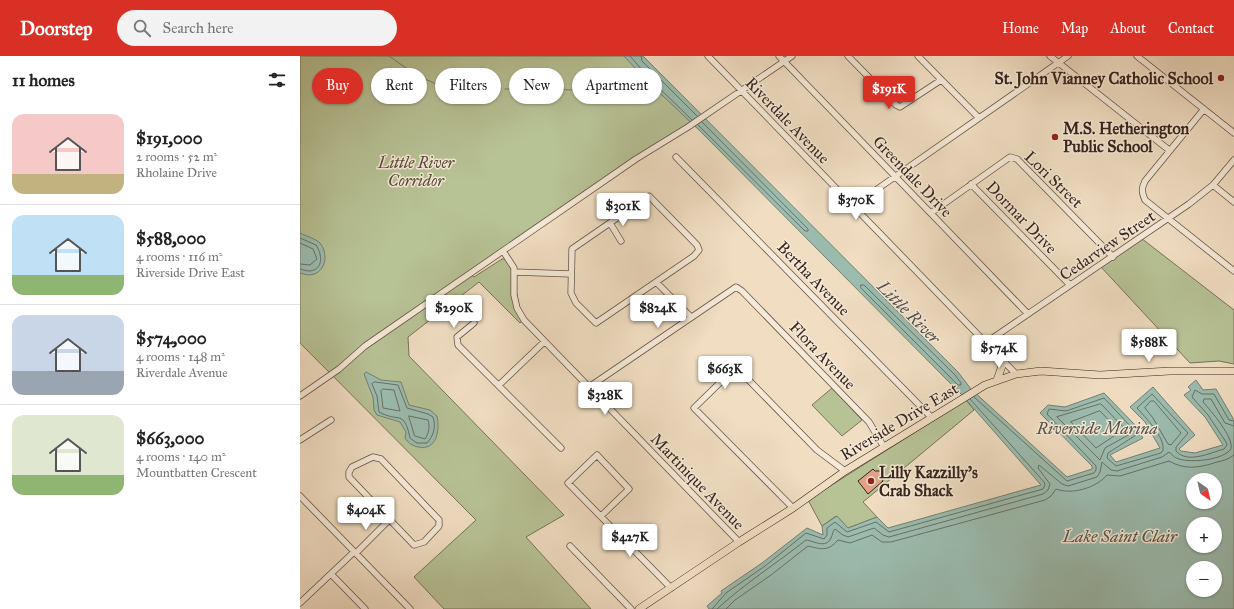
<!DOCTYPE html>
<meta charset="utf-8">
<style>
:root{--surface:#fff;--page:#f2f2f2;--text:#222;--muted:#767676;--line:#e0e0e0;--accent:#d93025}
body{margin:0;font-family:"IM FELL Great Primer",serif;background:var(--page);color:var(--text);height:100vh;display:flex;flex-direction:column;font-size:15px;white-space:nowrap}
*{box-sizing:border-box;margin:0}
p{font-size:13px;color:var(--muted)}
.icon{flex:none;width:22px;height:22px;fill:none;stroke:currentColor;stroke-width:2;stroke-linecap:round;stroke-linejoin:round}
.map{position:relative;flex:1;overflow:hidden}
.panel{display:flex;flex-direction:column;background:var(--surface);width:300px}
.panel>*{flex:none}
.banner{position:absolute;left:12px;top:12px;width:380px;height:36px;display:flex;gap:8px}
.needle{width:26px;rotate:146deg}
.buttons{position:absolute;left:886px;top:417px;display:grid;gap:8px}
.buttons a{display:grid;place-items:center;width:36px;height:36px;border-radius:50%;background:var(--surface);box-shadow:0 1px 3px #0004;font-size:20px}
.price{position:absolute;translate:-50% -34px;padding:0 9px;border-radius:4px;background:#fff;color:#222;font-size:13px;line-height:26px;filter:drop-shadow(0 1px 2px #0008)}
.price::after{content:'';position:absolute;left:50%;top:24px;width:12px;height:9px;margin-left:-6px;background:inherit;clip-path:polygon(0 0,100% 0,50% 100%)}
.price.current{background:var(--accent);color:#fff}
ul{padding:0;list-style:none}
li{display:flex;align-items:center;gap:12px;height:100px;padding:0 12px}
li+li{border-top:1px solid var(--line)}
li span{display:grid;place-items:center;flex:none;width:112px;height:80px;border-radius:12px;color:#555}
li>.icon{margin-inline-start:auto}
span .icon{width:48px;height:48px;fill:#fffc;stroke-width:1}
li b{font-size:17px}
h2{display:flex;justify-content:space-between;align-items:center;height:48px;padding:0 12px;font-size:17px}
.chip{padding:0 14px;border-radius:18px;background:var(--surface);box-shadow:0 1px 3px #0004;font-size:14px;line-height:36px}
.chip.current{background:var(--accent);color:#fff}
header{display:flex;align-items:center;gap:24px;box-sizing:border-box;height:56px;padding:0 20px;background:var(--accent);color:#fff}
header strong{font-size:19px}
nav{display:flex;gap:22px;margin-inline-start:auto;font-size:14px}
.search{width:280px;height:36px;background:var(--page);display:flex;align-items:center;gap:10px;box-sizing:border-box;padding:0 14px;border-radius:22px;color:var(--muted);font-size:15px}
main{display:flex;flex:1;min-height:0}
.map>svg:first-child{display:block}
.green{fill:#b7c295;stroke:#777458}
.water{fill:#9bbcaf;stroke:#738074;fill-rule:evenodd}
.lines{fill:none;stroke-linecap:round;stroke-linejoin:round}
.shore{stroke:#697066;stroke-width:1}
.stream{stroke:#738074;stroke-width:1}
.building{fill:#e2a286;stroke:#37251c}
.minor-casing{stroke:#655346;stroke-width:7}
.major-casing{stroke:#37251c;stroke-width:8}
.minor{stroke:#f5e9d7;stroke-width:5.5}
.major{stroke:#f0ddc2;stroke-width:7}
.poi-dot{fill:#8f2418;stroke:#f5e9d7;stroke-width:1.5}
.labels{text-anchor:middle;stroke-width:3;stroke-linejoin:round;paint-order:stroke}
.poi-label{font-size:16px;font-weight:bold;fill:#37251c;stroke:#f5e9d7;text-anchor:start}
.street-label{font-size:16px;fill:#37251c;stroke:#f5e9d7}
.park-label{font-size:16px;font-style:italic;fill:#574c3a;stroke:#f5e9d7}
.water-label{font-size:17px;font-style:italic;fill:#555248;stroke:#f5e9d7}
</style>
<header>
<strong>Doorstep</strong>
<div class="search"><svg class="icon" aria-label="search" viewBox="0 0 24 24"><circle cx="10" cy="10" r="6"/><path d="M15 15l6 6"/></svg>Search here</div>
<nav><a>Home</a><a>Map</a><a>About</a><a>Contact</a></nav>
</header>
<main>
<section class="panel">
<h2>11 homes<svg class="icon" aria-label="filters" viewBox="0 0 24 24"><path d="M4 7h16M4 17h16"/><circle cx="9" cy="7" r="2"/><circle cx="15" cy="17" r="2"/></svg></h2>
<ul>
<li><span style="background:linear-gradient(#f6c9c9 75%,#c2b280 0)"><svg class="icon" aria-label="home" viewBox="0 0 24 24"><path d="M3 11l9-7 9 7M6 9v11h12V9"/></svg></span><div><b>$191,000</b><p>2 rooms · 52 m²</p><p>Rholaine Drive</p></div></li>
<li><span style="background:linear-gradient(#bfe0f5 75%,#8fb573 0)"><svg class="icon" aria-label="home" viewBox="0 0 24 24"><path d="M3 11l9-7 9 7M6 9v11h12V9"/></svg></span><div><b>$588,000</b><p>4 rooms · 116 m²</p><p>Riverside Drive East</p></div></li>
<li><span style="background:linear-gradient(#c9d6e8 70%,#9aa5b1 0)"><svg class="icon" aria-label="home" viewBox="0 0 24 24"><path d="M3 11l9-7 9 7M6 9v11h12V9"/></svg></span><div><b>$574,000</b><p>4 rooms · 148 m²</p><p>Riverdale Avenue</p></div></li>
<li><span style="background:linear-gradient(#dfe7d0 75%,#8fb573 0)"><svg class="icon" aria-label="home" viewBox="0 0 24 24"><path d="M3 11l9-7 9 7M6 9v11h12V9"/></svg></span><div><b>$663,000</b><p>4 rooms · 140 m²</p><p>Mountbatten Crescent</p></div></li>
</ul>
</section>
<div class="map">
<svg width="934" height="553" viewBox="0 0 934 553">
<rect width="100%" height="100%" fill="#f0ddc2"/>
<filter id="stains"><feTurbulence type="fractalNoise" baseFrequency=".005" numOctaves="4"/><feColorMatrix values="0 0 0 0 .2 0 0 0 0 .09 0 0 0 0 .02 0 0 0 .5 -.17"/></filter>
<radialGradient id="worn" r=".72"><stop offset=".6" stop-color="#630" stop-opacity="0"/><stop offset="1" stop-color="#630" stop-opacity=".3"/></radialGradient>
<path class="green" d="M0,0h343l60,61 -233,157 4,3 28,-18h3l7,10 10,52 -2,2 -41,-41 -71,55 1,19 155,159 -38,22 65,72h-147l-30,-32 62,-57 -176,-177z
M841,182l93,72v54l-15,-3 -29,2 -89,-96z
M532,332l30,32 -20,16 -30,-31z
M666,344l8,10 -111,92 14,15 -29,11 -12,-12 -14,10 -14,-26z"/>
<path class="water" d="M324,0h19l315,316 13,17 96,88 25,-8v-3l-52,-53 8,-8 17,2 39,-14 32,33 7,12 -33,17 6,7 44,-14 -15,-26 -15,-15 23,-20 42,48 -16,14 2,2 14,2 28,-8 -18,-28 -21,-22 7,-5 -3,-3 8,-7 7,10 13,-1 18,31v189h-525l-2,-3 15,-13 -1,-2 41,-28 45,-35 16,7 -1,-9 15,-10 11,12 29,-11 11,11 153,-43 -79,-90 -262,-264 -53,-50zM893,424h22v22h-22zM893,468h22v22h-22zM893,512h22v22h-22z
M0,177c6,3 16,6 20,10 9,11 6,31 -11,32 -2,0 -6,-1 -9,-2z
M66,316l15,8 20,2 8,23 21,5 7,6c3,14 0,35 -19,31 -5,-1 -10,-4 -13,-9l1,-6 -6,-10 -23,-7 -3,-5 -1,-13 -9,-23z"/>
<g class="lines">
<path class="shore" d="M330,0l20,23 42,41
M341,0l1,5 55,55
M398,69l107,106h3v-2l-106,-107
M0,182l16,7c6,9 8,24 -6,26 -3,0 -7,-1 -10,-2
M0,187l13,6 4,10 -7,6 -10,-1
M561,229h3l91,90 6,8v2h-3l-97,-97z
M75,326l23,3 9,23 21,6 5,3c3,10 1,18 -6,26h-10l-7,-5c-6,-29 -11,-15 -31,-26l-2,-16 -5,-12z
M83,333l11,1 6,21 -17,-3 -2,-17z
M674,341l93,84 27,-8 2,-3v-4l-49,-52 2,-5 17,2 38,-13 28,30 4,7 -28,18 -1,5 9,8 45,-13 2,-3c2,-13 -18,-33 -26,-42l15,-14 36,39 -12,14v4c11,13 34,2 48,-2l3,-4 -1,-3 -18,-27 -16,-18 3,-7 7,4h12l15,26 5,1
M851,345h3l27,32 -10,12 -3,-1 -15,-26 -8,-10z
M801,348l29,30 -25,14 -5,12 -43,-43z
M800,355l20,21 -24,16 -25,-26z
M109,360l19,4c2,7 1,13 -3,19l-10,-3z
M412,553l14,-16 39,-27 41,-33 18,6 3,-4v-7l8,-6 12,10 29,-10 13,10 154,-43 2,-4 -1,-3 -74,-83
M417,553c27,-25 60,-46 89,-69 8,1 20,9 25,-2 2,-4 1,-6 4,-9l8,6 5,2 26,-9 9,7 6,2 154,-43 5,-4 2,-6 -12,-16 1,-3 23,19 6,2 29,-9 3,-5 2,-10 9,8 6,1 45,-14 7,-5c3,2 5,6 10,7 13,4 44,1 52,-10 3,-12 -20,-38 -28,-47l1,-3h7l14,24 9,3
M426,553l9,-9 36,-25 37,-29c13,3 20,6 30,-6l12,3 22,-8 10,7h9l154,-42 6,-4 5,-7c16,6 40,-1 51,-14l13,1 49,-15c16,9 30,7 48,1 6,-1 12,-3 17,-7"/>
<path class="stream" d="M89,0l27,19 34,15h34
M205,33l152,2
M190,34l7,-1"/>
</g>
<path class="building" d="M573,413l2,2h6l4,5 -3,3 1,2 -15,13 -10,-13z"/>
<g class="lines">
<defs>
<path id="minor" d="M408,0l308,318
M479,0l249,258
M548,0l48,49 4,2 41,-27
M618,0l61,62
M750,0l119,94
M837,0l97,77
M904,53l-59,72c-4,8 -3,12 0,19l89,71
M376,101l256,261
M671,128l99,101
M913,129l21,17
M349,140l48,49 2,5 -5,6 -98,67 -20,-20 -5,-10 1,-44z
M553,150l215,-150
M631,157l79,-56 7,2 96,98
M310,167l11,18
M203,195l11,17v27l3,13 7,12 215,222
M215,216l56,2
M356,226l35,35
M174,267l-17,14 1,8 103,103
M687,286l202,-138 24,-19 21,-25
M199,329l45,-43
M289,331l147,-100 6,4 127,131 15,25
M0,340l39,-27 26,-23 271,-187 52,-32 104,-71
M0,384l31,-20
M73,401l8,2 58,61v6l-15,16 -10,3 -65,-68v-5l3,-5z
M0,440l110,113
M493,452l-99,-100 42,-41 81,83 28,21
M301,460l28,-27 -32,-34 -29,28 103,105
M270,490l61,63
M56,497l33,-33
M31,518l34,35
M0,547l54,-51"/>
<path id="major" d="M697,324l5,-14 -4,-12
M339,553l100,-67 54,-34 52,-37 140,-86 31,-11 25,-3 59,4 70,-4h64"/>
</defs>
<use href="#minor" class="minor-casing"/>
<use href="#major" class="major-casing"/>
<use href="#minor" class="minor"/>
<use href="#major" class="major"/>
</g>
<g class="poi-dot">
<circle cx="921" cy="22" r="4"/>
<circle cx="755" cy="81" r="4"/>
<circle cx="571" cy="425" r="4"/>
</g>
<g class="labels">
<g class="poi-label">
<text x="913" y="28" text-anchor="end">St. John Vianney Catholic School</text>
<text x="763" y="78">M.S. Hetherington<tspan x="763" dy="18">Public School</tspan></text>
<text x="579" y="422">Lilly Kazzilly's<tspan x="579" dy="18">Crab Shack</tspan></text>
</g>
<g class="street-label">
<text transform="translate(488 64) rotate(46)" y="6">Riverdale Avenue</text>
<text transform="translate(613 120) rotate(46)" y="6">Greendale Drive</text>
<text transform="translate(754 123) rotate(44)" y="6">Lori Street</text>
<text transform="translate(722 161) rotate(46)" y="6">Dormar Drive</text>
<text transform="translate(807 189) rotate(-34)" y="6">Cedarview Street</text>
<text transform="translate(514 222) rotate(46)" y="6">Bertha Avenue</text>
<text transform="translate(523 299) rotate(46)" y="6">Flora Avenue</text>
<text transform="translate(599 365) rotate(-31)" y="6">Riverside Drive East</text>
<text transform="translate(398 425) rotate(46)" y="6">Martinique Avenue</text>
</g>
<g class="park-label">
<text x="116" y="112">Little River<tspan x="116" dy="18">Corridor</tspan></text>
</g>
<g class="water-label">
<text transform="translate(609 256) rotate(45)" y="6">Little River</text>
<text x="797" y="378">Riverside Marina</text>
<text x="820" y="486">Lake Saint Clair</text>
</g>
</g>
<rect width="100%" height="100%" filter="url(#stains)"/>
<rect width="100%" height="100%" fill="url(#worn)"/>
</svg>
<div class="buttons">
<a><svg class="needle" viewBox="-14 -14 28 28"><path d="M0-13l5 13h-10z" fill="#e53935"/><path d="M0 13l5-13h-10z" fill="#767676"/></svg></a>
<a>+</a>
<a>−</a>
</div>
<b class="price current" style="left:589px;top:54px">$191K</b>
<b class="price" style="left:556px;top:165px">$370K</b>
<b class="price" style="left:323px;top:171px">$301K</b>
<b class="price" style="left:154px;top:273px">$290K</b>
<b class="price" style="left:358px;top:273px">$824K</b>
<b class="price" style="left:849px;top:307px">$588K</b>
<b class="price" style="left:699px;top:313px">$574K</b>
<b class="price" style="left:425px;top:334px">$663K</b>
<b class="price" style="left:305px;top:360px">$328K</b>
<b class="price" style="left:66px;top:475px">$404K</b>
<b class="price" style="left:330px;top:502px">$427K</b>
<div class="banner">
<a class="chip current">Buy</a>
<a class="chip">Rent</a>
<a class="chip">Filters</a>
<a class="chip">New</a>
<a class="chip">Apartment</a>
</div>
</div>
</main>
